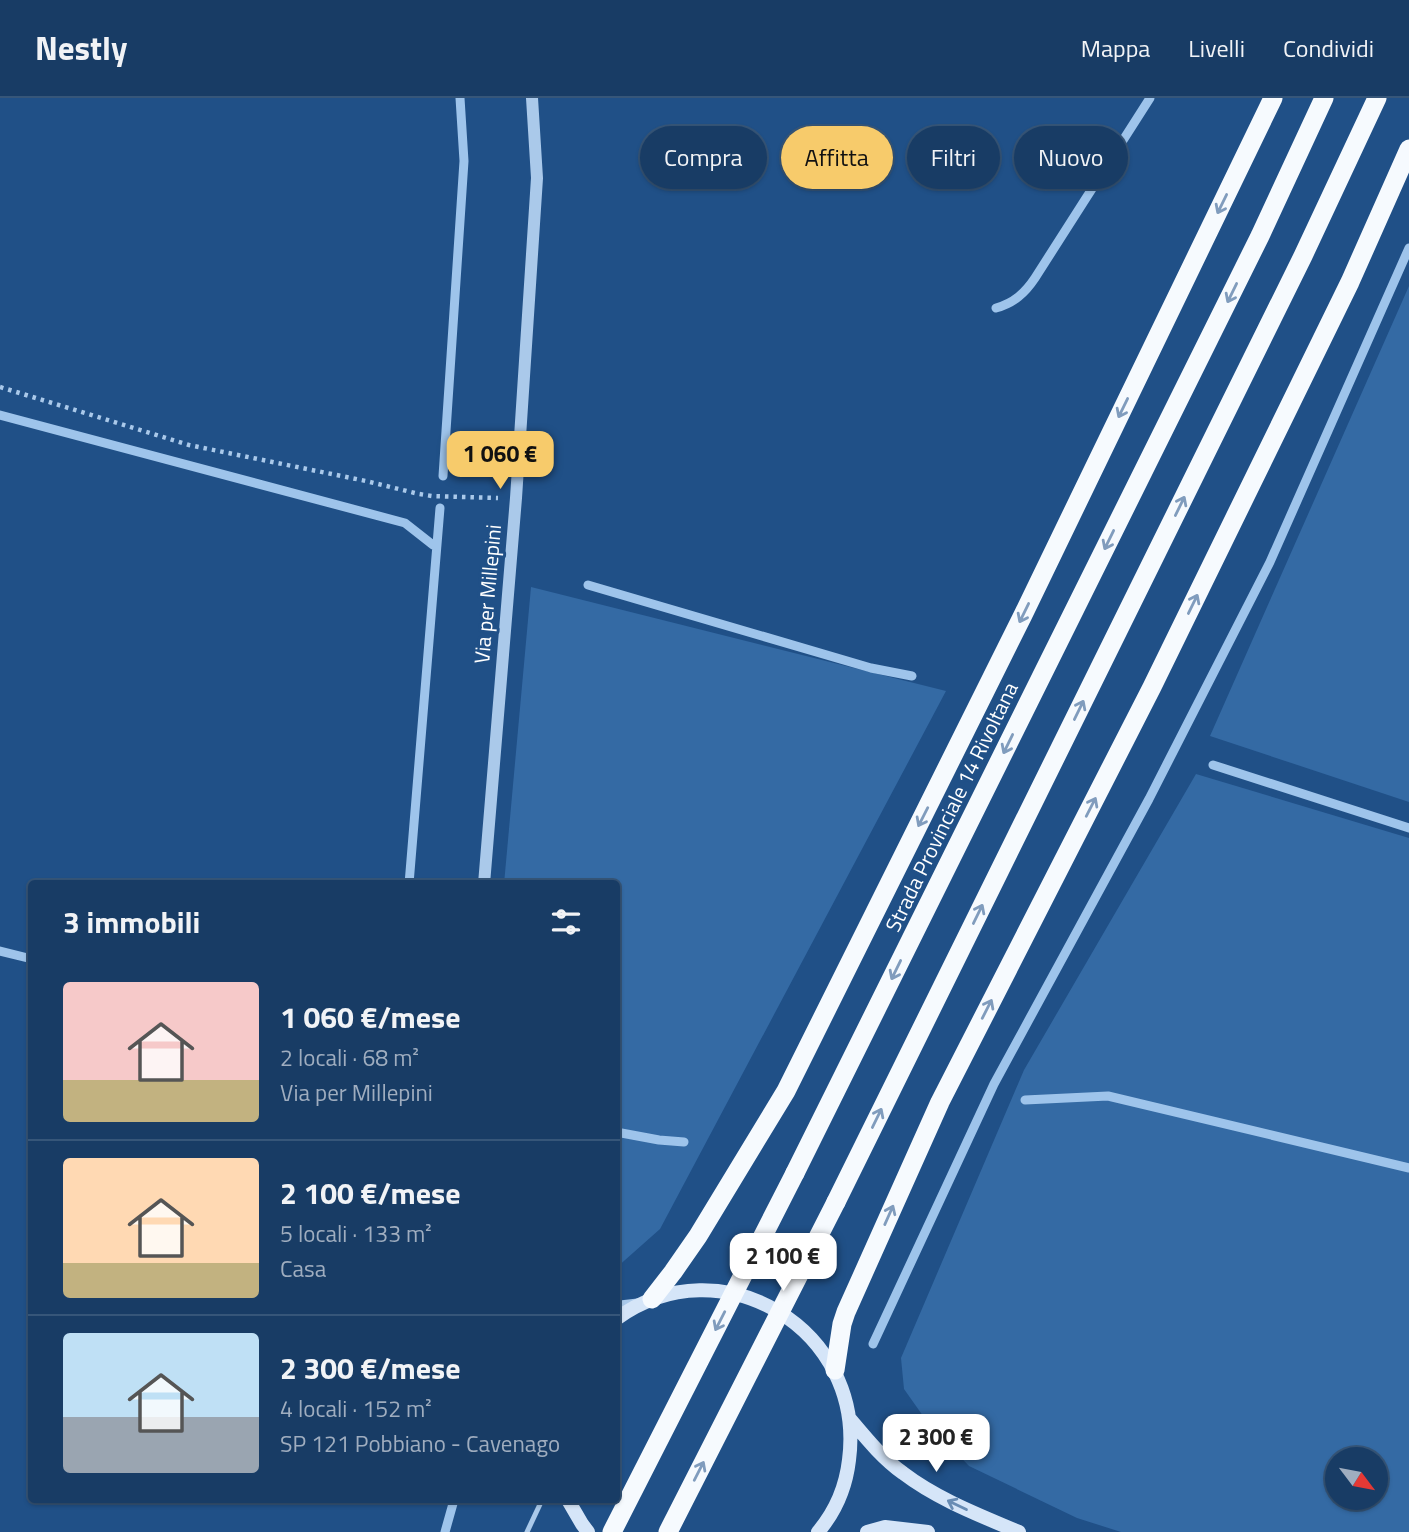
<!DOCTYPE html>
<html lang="it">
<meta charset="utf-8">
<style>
:root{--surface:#183c65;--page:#25476e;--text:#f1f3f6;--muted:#9fadbf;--line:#365679;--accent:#f7cb6b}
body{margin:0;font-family:"Titillium Web",sans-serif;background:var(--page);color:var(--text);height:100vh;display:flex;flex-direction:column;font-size:26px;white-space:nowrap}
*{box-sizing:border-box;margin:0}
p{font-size:23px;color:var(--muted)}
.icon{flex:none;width:38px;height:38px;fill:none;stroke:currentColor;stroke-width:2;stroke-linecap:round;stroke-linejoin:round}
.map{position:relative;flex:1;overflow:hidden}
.details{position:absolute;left:28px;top:782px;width:592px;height:623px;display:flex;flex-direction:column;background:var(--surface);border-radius:7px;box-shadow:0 2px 5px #0004,0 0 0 2px var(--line)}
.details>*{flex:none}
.top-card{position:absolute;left:640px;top:28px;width:663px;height:63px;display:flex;gap:14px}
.needle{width:46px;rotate:122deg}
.buttons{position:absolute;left:1325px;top:1349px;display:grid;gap:14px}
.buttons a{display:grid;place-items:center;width:63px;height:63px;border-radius:50%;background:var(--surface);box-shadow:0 2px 5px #0004,0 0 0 2px var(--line);font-size:35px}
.price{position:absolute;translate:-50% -60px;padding:0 16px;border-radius:14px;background:#fff;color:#222;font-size:23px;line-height:46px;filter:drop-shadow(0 2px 4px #0008)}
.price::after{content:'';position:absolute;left:50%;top:42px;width:21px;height:16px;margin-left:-10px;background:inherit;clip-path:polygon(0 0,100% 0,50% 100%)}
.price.active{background:var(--accent);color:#111}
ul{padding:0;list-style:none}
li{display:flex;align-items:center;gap:21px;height:175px;padding:0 35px}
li+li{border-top:2px solid var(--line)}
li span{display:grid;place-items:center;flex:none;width:196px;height:140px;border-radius:7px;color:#555}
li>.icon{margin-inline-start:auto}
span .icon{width:84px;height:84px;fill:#fffc;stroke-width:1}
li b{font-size:30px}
h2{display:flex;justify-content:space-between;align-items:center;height:84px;padding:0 35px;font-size:30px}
.pill{padding:0 24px;border-radius:32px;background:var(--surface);box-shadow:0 2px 5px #0004,0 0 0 2px var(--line);font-size:24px;line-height:63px}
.pill.active{background:var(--accent);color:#111}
header{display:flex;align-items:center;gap:42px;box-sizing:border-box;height:98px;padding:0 35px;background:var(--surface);border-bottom:2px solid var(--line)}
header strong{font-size:33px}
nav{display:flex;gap:38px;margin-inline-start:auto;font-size:24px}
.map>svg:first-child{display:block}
.green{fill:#346aa4;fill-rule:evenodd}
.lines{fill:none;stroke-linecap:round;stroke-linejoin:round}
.stream{stroke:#9ec4eb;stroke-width:9}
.path{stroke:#aac9ea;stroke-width:4.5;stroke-dasharray:3.5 5;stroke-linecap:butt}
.service{stroke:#aac9ea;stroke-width:5}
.tertiary{stroke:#aac9ea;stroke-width:12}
.secondary{stroke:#d5e5f8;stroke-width:14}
.trunk{stroke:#f6fafe;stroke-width:19}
.trunk-bridge{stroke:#f6fafe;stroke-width:19}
.oneway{stroke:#809cbd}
.oneway2{stroke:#688cb4}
.labels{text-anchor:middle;stroke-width:6;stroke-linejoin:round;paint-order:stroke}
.street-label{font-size:21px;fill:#fff;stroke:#205087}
</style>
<header>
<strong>Nestly</strong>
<nav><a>Mappa</a><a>Livelli</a><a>Condividi</a></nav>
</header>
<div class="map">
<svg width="1409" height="1434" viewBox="0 0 1409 1434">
<rect width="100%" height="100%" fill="#205087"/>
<path class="green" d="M1409,188v516l-199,-66z
M531,489l415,104 -286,538 -44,39v-384h-112z
M1196,676l213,64v694h-288l-44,-14 -108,-52 -41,-43 -24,-34 -3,-31 123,-288zM1337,1362h39v38h-39z"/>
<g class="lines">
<path class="stream" d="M996,210c18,-5 29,-15 39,-30l115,-180
M0,317l405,108 28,22
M443,378l21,-315 -4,-63
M588,487l283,83 41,8
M1213,667l196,63
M409,786l31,-376
M0,853l32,8
M1025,1002l83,-4 301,72
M616,1034l43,8 25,2
M873,1246l121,-260 155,-285 121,-237 139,-314
M445,1434l9,-32"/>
<path class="path" d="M0,289l189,58 177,36 53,13 13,2 66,2"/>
<path class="service" d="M527,1434l15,-32"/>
<path class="tertiary" d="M484,786l32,-386 21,-320 -5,-80
M616,1209l26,-3"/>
<path class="secondary" d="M616,1221c106,-77 250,11 233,141 -3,26 -14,52 -31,72
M850,1321c16,19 32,39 53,54 34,26 76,42 116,59
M568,1402l14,24 6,8
M867,1434l18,-5 43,5"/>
<path class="trunk" d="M795,1075l465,-937 64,-138
M836,1104l467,-946 74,-158
M652,1201l21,-27 25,-36 88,-145 237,-476 250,-517
M835,1272l7,-46 4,-12 94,-210 212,-415 198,-405 59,-133"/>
<path class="trunk-bridge" d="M612,1434l183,-359
M668,1434l168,-330"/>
</g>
<defs><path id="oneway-shaft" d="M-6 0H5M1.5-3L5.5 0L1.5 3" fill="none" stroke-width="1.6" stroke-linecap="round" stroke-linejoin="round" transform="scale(1.75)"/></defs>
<g class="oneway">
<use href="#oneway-shaft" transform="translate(1222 106) rotate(116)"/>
<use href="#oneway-shaft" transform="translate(1232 195) rotate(116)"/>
<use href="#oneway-shaft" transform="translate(1123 310) rotate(116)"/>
<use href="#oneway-shaft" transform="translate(1180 408) rotate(-64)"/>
<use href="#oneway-shaft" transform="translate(1109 442) rotate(116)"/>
<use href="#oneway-shaft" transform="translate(1193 506) rotate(-64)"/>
<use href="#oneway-shaft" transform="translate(1024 515) rotate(116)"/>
<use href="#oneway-shaft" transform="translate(1079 612) rotate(-64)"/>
<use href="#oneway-shaft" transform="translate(1008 646) rotate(116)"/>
<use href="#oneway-shaft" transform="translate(1091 709) rotate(-63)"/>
<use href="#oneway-shaft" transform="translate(923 719) rotate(117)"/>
<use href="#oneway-shaft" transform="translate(978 816) rotate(-64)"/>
<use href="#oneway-shaft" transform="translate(896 872) rotate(116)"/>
<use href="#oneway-shaft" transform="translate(987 911) rotate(-63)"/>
<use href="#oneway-shaft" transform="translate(877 1020) rotate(-64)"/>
<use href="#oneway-shaft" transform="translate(889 1117) rotate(-66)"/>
<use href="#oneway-shaft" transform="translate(720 1223) rotate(117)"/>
<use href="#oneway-shaft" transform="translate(699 1373) rotate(-63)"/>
</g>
<use class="oneway2" href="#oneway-shaft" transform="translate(957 1407) rotate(-154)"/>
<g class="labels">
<g class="street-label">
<text transform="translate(488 496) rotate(-85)" y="7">Via per Millepini</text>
<text transform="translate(952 709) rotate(-64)" y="7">Strada Provinciale 14 Rivoltana</text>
</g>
</g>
</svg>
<div class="buttons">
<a><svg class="needle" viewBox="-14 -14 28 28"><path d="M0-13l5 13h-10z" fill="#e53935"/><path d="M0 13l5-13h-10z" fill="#9fadbf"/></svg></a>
</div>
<b class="price active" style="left:500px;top:393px">1 060 €</b>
<b class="price" style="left:783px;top:1195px">2 100 €</b>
<b class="price" style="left:936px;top:1376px">2 300 €</b>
<div class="top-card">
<a class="pill">Compra</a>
<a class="pill active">Affitta</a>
<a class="pill">Filtri</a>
<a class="pill">Nuovo</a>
</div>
<section class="details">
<h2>3 immobili<svg class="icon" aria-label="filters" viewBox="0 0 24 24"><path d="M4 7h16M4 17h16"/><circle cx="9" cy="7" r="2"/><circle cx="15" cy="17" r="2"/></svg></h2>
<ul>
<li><span style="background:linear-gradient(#f6c9c9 70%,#c2b280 0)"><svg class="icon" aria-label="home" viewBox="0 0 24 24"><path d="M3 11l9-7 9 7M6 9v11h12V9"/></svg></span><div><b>1 060 €/mese</b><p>2 locali · 68 m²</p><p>Via per Millepini</p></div></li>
<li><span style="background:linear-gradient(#ffd9b3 75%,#c2b280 0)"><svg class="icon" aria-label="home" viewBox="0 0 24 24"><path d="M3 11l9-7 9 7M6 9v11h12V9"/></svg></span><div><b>2 100 €/mese</b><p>5 locali · 133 m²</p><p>Casa</p></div></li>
<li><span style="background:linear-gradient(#bfe0f5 60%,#9aa5b1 0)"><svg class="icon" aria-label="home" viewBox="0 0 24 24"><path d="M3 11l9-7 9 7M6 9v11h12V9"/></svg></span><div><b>2 300 €/mese</b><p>4 locali · 152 m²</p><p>SP 121 Pobbiano - Cavenago</p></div></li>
</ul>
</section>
</div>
